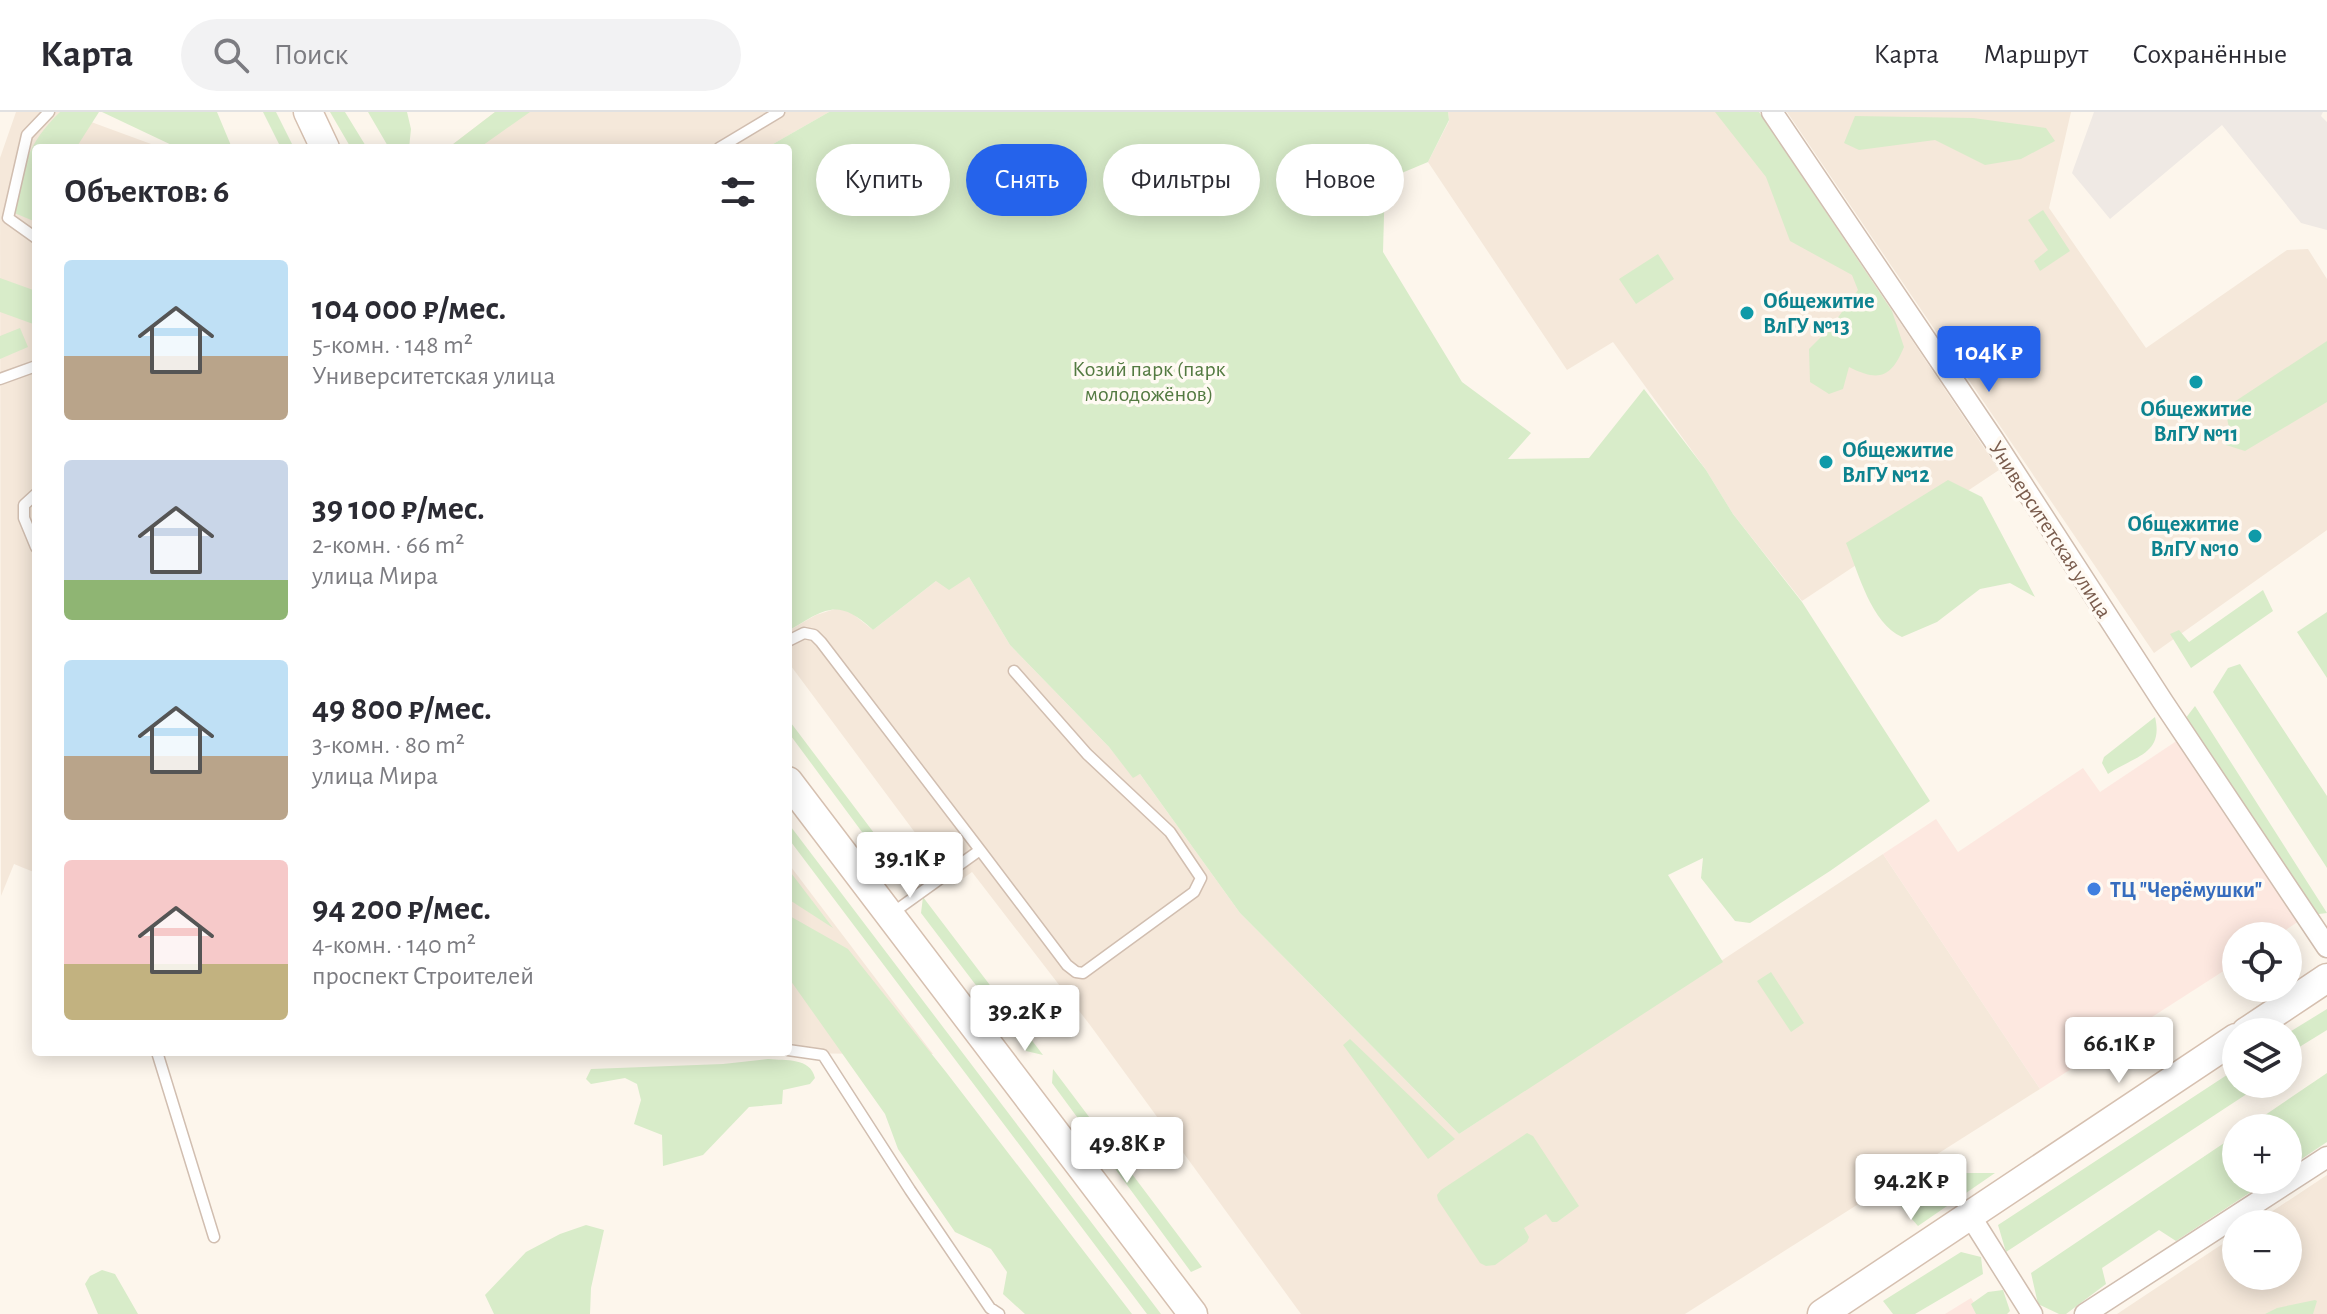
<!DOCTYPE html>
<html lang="ru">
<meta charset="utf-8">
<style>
:root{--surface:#fff;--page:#f2f2f3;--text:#2b2b33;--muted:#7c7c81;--line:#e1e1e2;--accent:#2563eb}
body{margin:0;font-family:"Alegreya Sans",sans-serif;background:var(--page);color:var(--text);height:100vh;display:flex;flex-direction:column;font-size:30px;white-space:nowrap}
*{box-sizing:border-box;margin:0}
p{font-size:26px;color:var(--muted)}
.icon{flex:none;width:44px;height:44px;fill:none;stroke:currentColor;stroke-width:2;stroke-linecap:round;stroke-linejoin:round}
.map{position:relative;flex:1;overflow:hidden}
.side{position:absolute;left:32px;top:32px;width:760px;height:912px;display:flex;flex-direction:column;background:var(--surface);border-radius:8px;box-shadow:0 4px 20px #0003}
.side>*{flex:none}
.guide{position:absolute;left:816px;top:32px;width:760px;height:72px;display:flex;gap:16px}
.tools{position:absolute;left:2222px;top:810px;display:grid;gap:16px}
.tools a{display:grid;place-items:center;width:80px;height:80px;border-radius:50%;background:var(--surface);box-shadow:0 4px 20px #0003;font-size:40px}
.price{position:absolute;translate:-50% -68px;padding:0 18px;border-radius:8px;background:#fff;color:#222;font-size:26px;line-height:52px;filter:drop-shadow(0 2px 4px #0008)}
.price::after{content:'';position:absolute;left:50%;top:48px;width:24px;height:18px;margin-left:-12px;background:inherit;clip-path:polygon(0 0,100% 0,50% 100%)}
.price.active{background:var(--accent);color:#fff}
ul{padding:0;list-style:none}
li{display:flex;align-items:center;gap:24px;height:200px;padding:0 32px}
li span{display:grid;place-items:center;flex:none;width:224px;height:160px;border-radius:8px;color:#555}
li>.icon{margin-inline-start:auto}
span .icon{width:96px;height:96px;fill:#fffc;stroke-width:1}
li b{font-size:34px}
h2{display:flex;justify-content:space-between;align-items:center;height:96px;padding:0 32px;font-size:34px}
.pill{padding:0 28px;border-radius:36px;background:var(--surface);box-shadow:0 4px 20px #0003;font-size:28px;line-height:72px}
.pill.active{background:var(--accent);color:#fff}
header{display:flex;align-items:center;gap:48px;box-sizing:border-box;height:112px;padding:0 40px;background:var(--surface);border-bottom:2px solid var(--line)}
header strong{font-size:38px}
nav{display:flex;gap:44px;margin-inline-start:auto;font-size:28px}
.search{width:560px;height:72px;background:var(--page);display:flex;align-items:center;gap:20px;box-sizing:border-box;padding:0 28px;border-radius:44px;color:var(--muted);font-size:30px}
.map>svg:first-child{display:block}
.residential{fill:#f5e8da}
.commercial{fill:#fde8e0}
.industrial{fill:#efe9e4}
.green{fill:#d8ecc9}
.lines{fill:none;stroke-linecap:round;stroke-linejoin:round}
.service-casing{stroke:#d1beb0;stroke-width:13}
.minor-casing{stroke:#d1beb0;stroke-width:23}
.secondary-casing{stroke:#d6c0b0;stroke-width:31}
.service{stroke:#fff;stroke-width:10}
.minor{stroke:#fff;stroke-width:20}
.secondary{stroke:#fff;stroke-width:28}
.culture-dot{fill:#0f9aa8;stroke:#fffaf3;stroke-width:3}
.shop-dot{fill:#3f7fe0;stroke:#fffaf3;stroke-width:3}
.labels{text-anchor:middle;stroke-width:7;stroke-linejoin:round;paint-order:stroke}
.culture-label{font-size:22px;font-weight:bold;fill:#0d838f;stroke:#fffaf3;text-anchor:start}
.park-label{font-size:22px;fill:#537a41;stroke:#fffaf3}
.street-label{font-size:22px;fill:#7a5c4d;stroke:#fffaf3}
.shop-label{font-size:22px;font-weight:bold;fill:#366cbe;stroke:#fffaf3;text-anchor:start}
</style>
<header>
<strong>Карта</strong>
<div class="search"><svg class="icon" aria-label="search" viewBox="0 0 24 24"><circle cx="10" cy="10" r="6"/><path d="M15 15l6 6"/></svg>Поиск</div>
<nav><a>Карта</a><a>Маршрут</a><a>Сохранённые</a></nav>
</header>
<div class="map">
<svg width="2327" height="1202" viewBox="0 0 2327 1202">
<rect width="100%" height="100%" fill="#fdf6ec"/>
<path class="residential" d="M16,0h48l98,36h-126v725l-22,-9 -13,32 -1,-738z
M495,0h334l-63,36h-318z
M1448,0h311l240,358 -197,131 -69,-87 -27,-44 -93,-128 -46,28 -139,-208 21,-41z
M1787,0h284l-22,96 97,140 141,-98 21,-1 19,30v251l-173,123z
M969,465l41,68 99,102 24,30 7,-3 100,139 219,221 424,-280 157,235 -355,225h-384l-211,-289 -118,-153 -18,13 -166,-223v-31l28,-16 22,-7 11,3 24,19 63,-49z
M788,751l145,191 -404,-2h259z
M2327,1063v139h-210l119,-79v41h52v-52h-35z"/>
<path class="commercial" d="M2178,628l121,181 -22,15h-41v27l-196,126 -157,-235 53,-35 22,33 125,-84 17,24z
M1971,1186l10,16h-36z"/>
<path class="industrial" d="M2094,0h229l-2,4 6,6v108l-26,-7 -79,-98 -112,94 -38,-46z"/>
<path class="green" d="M60,0h39l-23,36h-40v74l-24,-10c11,-44 14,-67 48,-100z
M102,0h115l15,36h-54z
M263,0h13l18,36h-13z
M330,0h15l22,36h-16z
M368,0h39l4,17 -2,19h-20z
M495,0h35l-51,36h-31z
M829,0h619l1,8 -21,42 -43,18 -2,72 79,130 69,51 -23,26 81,-1 55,-69 62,81 27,44 69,88 128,199 -100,70 -80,52 -15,-2 -34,-43 2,-20 -35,17 55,87 -264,172 -219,-221 -100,-139 -7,4 -24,-31 -99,-102 -41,-68 -20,13 -13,-9 -63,49c-36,-33 -47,-21 -85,1v-483h-22z
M1715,0h44l133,199 12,36c-13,31 -25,35 -55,20l-6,22 -14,5 -19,-12 -1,-33 22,-22 27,-37 -6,-15 -62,-34 -24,-64z
M1855,4l118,2 73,10 9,13 -34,18 -36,6 -50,-25 -76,10 -15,-7z
M2043,98l27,41 -30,20 -6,-10 14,-11 -20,-30z
M1658,142l16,25 -38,25 -17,-25z
M0,166l36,13v34l-36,-13z
M20,216l8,19 -28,12v-23z
M2327,229v61l-82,49 -19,-6 3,-17 -4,-20z
M1948,368l34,17 53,100 -25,-14 -30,6 -43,33 -35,15c-31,-14 -43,-63 -56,-94z
M2263,478l10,21 -82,57 -21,-34 9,-4 10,12z
M2327,500v66l-30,-46z
M2240,552l87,132v72l-114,-176 15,-24z
M2195,594l132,207 -16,2 -126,-196z
M2155,605c9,38 -21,39 -47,57l-6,-11 2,-6z
M788,607l123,163h-12l-111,-150z
M788,711l373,491h-14l-359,-476z
M788,757l45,59 -45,-29z
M923,785l120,158 -17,-4 -105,-138z
M788,803l60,34 98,123 186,242h-107l-22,-20 4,-22 -16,-23 -36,-17 -57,-83 -13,-35 -97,-137z
M1771,860l33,51 -13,9 -34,-51z
M2327,897v21l-39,24v-21z
M1350,927l105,100 -27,20 -85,-114z
M768,947c18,2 42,-2 47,19l-5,6 -27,6 -1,14 -33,3 -46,48 -40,11 -1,-31 -28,-11 7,-24 -4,-16 -12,-6 -34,6 -5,-5 5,-10 132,-5z
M1053,957l149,198 -11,5 -139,-189z
M2236,957v15h26l-256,168 -8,-27z
M2327,961v69l-39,26v-40h-42z
M1527,1021l6,3 46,70 -22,16h-5l-6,-8 -22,14 5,9 -2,5 -32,23 -9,1 -6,-3 -42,-63 -1,-5 4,-5z
M2236,1023v45h33l-93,61 -17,-11 -57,38 4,16 -40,30h-7l-21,-10 -7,-31z
M1939,1061h56l-77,53 -21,-24z
M586,1113l18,5 -13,58 -1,26h-96l-9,-19 41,-43 34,-18z
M1961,1140l20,5 2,17 -68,40h-22l-10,-13z
M102,1158l13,4 23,40h-40l-13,-30 5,-8z
M2003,1178l7,21 -3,3h-31l-5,-10 17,-12z
M2315,1188l2,1 -4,13h-48l12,-6z"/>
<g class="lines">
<defs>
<path id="service" d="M719,36l60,-36
M36,126l-28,-20 19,-83 22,-23
M0,267l36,-13
M36,382l-12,11v13l12,29
M788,529l16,-8 10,2 7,7 159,208 -89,64
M980,738l87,115 9,7 7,1 111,-81 7,-14 -31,-46 -83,-78 -73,-83
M788,938l35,5 87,135 80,118 9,6
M157,940l57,185"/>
<path id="minor" d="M1772,0l221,327 170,263 164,245
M1969,1102l63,100
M2085,1202l242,-157"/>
<path id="secondary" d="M308,0l17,36
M788,669l405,533
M2246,920l81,-54
M1822,1202l414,-276"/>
</defs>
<use href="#service" class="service-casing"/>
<use href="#minor" class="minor-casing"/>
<use href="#secondary" class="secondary-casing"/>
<use href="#service" class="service"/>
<use href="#minor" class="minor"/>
<use href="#secondary" class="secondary"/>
</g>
<g class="culture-dot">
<circle cx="1747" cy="201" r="8"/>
<circle cx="2196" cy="270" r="8"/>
<circle cx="1826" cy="350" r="8"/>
<circle cx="2255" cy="424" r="8"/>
</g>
<circle class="shop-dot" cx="2094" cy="777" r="8"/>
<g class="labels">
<g class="culture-label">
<text x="1763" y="196">Общежитие<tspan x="1763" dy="25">ВлГУ №13</tspan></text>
<text x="2196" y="304" text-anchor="middle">Общежитие<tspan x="2196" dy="25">ВлГУ №11</tspan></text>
<text x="1842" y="345">Общежитие<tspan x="1842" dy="25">ВлГУ №12</tspan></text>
<text x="2239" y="419" text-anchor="end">Общежитие<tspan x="2239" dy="25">ВлГУ №10</tspan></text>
</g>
<g class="park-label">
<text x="1149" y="264">Козий парк (парк<tspan x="1149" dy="25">молодожёнов)</tspan></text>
</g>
<g class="street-label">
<text transform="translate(2051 417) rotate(57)" y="8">Университетская улица</text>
</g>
<g class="shop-label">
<text x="2110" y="785">ТЦ "Черёмушки"</text>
</g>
</g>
</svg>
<div class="tools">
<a><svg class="icon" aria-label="locate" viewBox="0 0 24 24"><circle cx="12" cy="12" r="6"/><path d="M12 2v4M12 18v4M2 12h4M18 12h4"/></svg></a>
<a><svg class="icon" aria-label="layers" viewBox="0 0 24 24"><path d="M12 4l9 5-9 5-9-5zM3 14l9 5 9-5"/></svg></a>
<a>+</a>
<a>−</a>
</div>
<b class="price active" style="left:1989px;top:282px">104K ₽</b>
<b class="price" style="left:910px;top:788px">39.1K ₽</b>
<b class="price" style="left:1025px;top:941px">39.2K ₽</b>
<b class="price" style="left:2119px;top:973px">66.1K ₽</b>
<b class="price" style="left:1127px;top:1073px">49.8K ₽</b>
<b class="price" style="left:1911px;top:1110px">94.2K ₽</b>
<div class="guide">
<a class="pill">Купить</a>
<a class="pill active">Снять</a>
<a class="pill">Фильтры</a>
<a class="pill">Новое</a>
</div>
<section class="side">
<h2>Объектов: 6<svg class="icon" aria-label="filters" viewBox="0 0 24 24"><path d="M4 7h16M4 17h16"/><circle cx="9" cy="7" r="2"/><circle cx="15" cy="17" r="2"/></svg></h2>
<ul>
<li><span style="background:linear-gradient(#bfe0f5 60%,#b9a48a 0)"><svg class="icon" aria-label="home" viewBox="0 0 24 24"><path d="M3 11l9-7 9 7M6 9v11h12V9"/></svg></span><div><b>104 000 ₽/мес.</b><p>5-комн. · 148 m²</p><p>Университетская улица</p></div></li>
<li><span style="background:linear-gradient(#c9d6e8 75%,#8fb573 0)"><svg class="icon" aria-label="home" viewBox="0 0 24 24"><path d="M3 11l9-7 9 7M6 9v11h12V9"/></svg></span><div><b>39 100 ₽/мес.</b><p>2-комн. · 66 m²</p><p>улица Мира</p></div></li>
<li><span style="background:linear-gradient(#bfe0f5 60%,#b9a48a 0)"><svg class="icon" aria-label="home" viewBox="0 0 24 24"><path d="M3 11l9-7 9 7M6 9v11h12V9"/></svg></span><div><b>49 800 ₽/мес.</b><p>3-комн. · 80 m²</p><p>улица Мира</p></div></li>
<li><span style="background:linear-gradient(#f6c9c9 65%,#c2b280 0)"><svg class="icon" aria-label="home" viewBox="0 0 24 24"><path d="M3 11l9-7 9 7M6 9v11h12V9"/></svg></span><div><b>94 200 ₽/мес.</b><p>4-комн. · 140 m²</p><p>проспект Строителей</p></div></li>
</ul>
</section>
</div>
